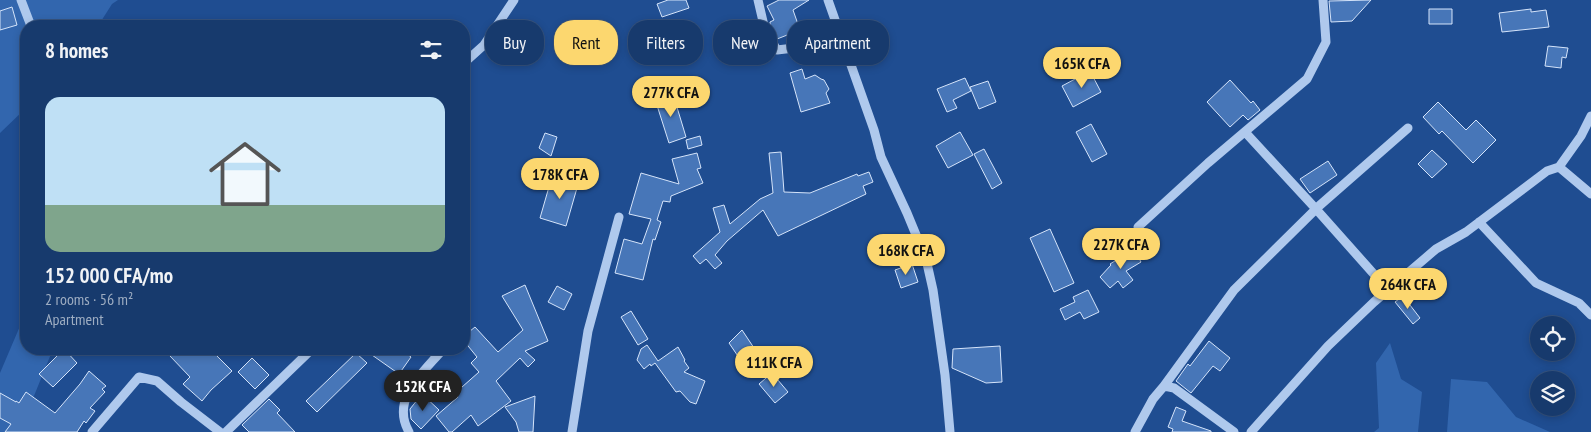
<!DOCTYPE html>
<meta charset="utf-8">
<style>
:root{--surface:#173a6d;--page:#244575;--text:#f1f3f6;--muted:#9eadc2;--line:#365480;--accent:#fcd76f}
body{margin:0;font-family:"PT Sans Narrow",sans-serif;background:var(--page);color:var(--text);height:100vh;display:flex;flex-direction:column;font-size:19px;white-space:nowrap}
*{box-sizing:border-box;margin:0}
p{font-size:16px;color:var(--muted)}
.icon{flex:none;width:28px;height:28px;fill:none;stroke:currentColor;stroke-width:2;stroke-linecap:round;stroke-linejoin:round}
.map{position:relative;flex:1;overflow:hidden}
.side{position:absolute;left:20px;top:20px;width:450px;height:335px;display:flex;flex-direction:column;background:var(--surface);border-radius:20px;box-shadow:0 2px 8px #0003,0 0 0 1px var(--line)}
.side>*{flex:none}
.top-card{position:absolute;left:485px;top:20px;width:475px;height:45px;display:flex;gap:10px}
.fabs{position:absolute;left:1530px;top:316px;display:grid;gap:10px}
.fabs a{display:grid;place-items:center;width:45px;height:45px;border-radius:50%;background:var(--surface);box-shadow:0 2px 8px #0003,0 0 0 1px var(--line);font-size:25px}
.price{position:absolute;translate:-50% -42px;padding:0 11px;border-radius:18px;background:var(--accent);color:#111;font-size:16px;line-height:32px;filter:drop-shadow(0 1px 2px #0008)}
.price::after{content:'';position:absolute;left:50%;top:30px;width:15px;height:11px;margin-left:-8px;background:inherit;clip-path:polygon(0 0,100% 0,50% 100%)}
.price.active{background:#222;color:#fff}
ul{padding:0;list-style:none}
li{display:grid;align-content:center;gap:10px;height:265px;padding:0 25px}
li+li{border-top:1px solid var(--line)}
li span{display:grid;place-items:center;height:155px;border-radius:15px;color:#555}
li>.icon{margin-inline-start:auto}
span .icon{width:90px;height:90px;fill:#fffc;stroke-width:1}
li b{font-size:21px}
h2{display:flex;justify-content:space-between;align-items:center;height:60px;padding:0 25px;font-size:21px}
.chip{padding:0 18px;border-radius:20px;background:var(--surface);box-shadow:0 2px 8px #0003,0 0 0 1px var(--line);font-size:18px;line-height:45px}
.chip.active{background:var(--accent);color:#111}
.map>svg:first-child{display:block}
.green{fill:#3266ae}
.building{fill:#4776b8;stroke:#d5e4fa}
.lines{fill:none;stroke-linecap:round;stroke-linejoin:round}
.minor{stroke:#afc9ed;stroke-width:9}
</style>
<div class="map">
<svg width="1591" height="432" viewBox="0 0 1591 432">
<rect width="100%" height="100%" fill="#1f4d91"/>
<path class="green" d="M0,0h118l-6,4 -14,22h-72v82l-26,25z
M26,312v37h27l-30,74 3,9h-26v-59z
M1390,343l11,36 21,13 -4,40h-44l5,-4 -3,-65z
M1451,379l36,3 29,35 34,15h-103z"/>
<path class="building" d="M668,0h18l3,8 -27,9 -5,-13z
M779,0h30l-16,10 7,20 -23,9 -7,-15v-2l4,-2 -7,-14z
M1371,0l-19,21 -21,1 -2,-21z
M12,7l5,18 -17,5v-19z
M1429,9h23v15h-23z
M1531,9v3l15,-2 3,17 -47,5 -3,-19z
M1548,46l20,2 -2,10 -4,-1 -1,11 -16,-2z
M802,69l3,10 10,-4 6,4 3,1 5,9 -3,4 4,10 -29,9 -11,-39z
M1090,71l11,21 -28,15 -11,-21z
M965,78l6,13 -18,9 4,8 -10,4 -10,-23z
M1230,80l21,23 2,-2 7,9 -12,10 -5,-5 -13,12 -23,-25z
M988,81l8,21 -17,7 -9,-22z
M673,94l13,43 -17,6 -14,-44z
M1438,102l28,28 10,-10 20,20 -23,23 -31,-32 -3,3 -16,-17z
M1091,124l16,30 -15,8 -16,-30z
M960,132l13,23 -25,13 -12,-22z
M545,133l12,4 -6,19 -12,-8z
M700,136l2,9 -14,4 -2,-9z
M984,149l18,34 -10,6 -18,-35z
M1432,150l15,14 -15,14 -14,-14z
M781,152l3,40 26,1 47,-19 1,2 11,-4 4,10 -10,4 3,8 -88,42 -15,-26 -36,31 -12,14 7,8 -7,6 -9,-10 -6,5 -7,-8 27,-24 -7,-24 11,-3 6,19 30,-25 13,-6 -4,-40z
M697,153l4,15 -4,1 6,14 -32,13 -1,6 -7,-1 -6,19 4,2 -6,18 -2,-1 -10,41 -28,-7 9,-34 18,5 9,-25 -22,-5 12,-41 38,11 -7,-25z
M1328,161l9,14 -27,18 -10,-14z
M553,173l26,8 -13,45 -26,-8z
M1050,229l24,54 -20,9 -24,-54z
M1134,249l7,13 -15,9 7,9 -10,8 -5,-7 -8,7 -10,-11 11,-12 -1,-1z
M912,264l6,18 -17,6 -6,-18z
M525,285l23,56 -23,10 10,9 -7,7 -8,-9 -24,23 15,20 -33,25 -7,-11 -19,17h-3l-13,-16 22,-19 -23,-23 2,-3 25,16 17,-15 -8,-9 6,-6 -13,-16v-5l11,-9 23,25 25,-22 -21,-34z
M557,286l15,8 -8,16 -16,-8z
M1088,290l11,22 -15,7 -4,-7 -15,8 -5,-11 15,-7 -2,-5z
M1403,296l17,22 -7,6 -18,-22z
M631,311l17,28 -10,6 -17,-28z
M742,330l18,27 -14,11 -17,-25z
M1209,341l21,17 -10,13 -7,-5 -22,27 -15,-12 12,-17 2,2z
M647,345l11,16 20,-14 7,13 -1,1 5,7 -5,4 21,9 -9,23 -6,-2 -10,-11 -4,1 -21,-29 -4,3 -1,-2 -6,5 -7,-9 4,-11z
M1000,346l2,36 -16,1 -34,-15 1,-19z
M64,349l13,14 -24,24 -14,-13z
M178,349h26l4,4 3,-3 21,21 -21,19 -9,11 -19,-17 7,-7 -20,-21z
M377,349h24l10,8 -12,17 -27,-19z
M356,353l11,10 -50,49 -11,-11z
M252,358l17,17 -14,14 -17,-17z
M89,371l17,15 -4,3 3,3 -15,16 5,3 -9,12 -2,-2 -7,11h-72l6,-8 -11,-6v-25l16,9v-1l3,2 7,-11 29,21 25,-29z
M772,373l16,19 -13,11 -16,-19z
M422,394l17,16 -18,19 -10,-10 -1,-10z
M535,396l-2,36h-14l-3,-10 -11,-15z
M269,399l11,11 -3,3 18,19h-46l-7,-7z
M1176,407l10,4 -4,10 29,10v1h-39l1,-3 -5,-2z"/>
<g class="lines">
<path class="minor" d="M21,0l10,26
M758,0l7,30 12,20 34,-4 29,-12
M828,0l46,130 7,27 26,56 19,46 7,31 12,85 5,57
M464,63l20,-18 30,-45
M1245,132l71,77 72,81
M1559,167l22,-31 10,-20
M1479,222l57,61 43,20 12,12
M1138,227l70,-64 99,-84 19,-37 -3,-42
M1164,386l70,-96 85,-84 89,-78
M92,432l47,-55 18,4 24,21 39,30
M226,432l86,-83
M409,432c-19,-33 14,-59 34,-83
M572,432l16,-101 31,-114
M1135,432l18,-33 11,-13 10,2 60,44
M1251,432l77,-86 46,-44 62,-53 30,-17 81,-61 12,-4 32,27"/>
</g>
</svg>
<div class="fabs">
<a><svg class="icon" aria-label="locate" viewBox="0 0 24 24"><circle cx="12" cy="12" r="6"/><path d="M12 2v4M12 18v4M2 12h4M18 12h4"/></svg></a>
<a><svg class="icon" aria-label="layers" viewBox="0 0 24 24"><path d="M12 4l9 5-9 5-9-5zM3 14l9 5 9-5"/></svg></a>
</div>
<b class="price" style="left:1082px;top:89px">165K CFA</b>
<b class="price" style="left:671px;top:118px">277K CFA</b>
<b class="price" style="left:560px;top:200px">178K CFA</b>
<b class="price" style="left:1121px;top:270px">227K CFA</b>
<b class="price" style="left:906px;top:276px">168K CFA</b>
<b class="price" style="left:1408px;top:310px">264K CFA</b>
<b class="price" style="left:774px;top:388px">111K CFA</b>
<b class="price active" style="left:423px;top:412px">152K CFA</b>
<div class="top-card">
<a class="chip">Buy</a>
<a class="chip active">Rent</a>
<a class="chip">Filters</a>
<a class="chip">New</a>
<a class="chip">Apartment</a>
</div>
<section class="side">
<h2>8 homes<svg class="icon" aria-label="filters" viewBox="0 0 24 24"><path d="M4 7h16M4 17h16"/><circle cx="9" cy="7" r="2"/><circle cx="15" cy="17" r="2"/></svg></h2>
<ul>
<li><span style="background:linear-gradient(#bfe0f5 70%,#7fa58c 0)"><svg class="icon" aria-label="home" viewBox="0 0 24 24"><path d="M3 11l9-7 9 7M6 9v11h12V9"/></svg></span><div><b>152 000 CFA/mo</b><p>2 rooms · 56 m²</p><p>Apartment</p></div></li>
</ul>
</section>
</div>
